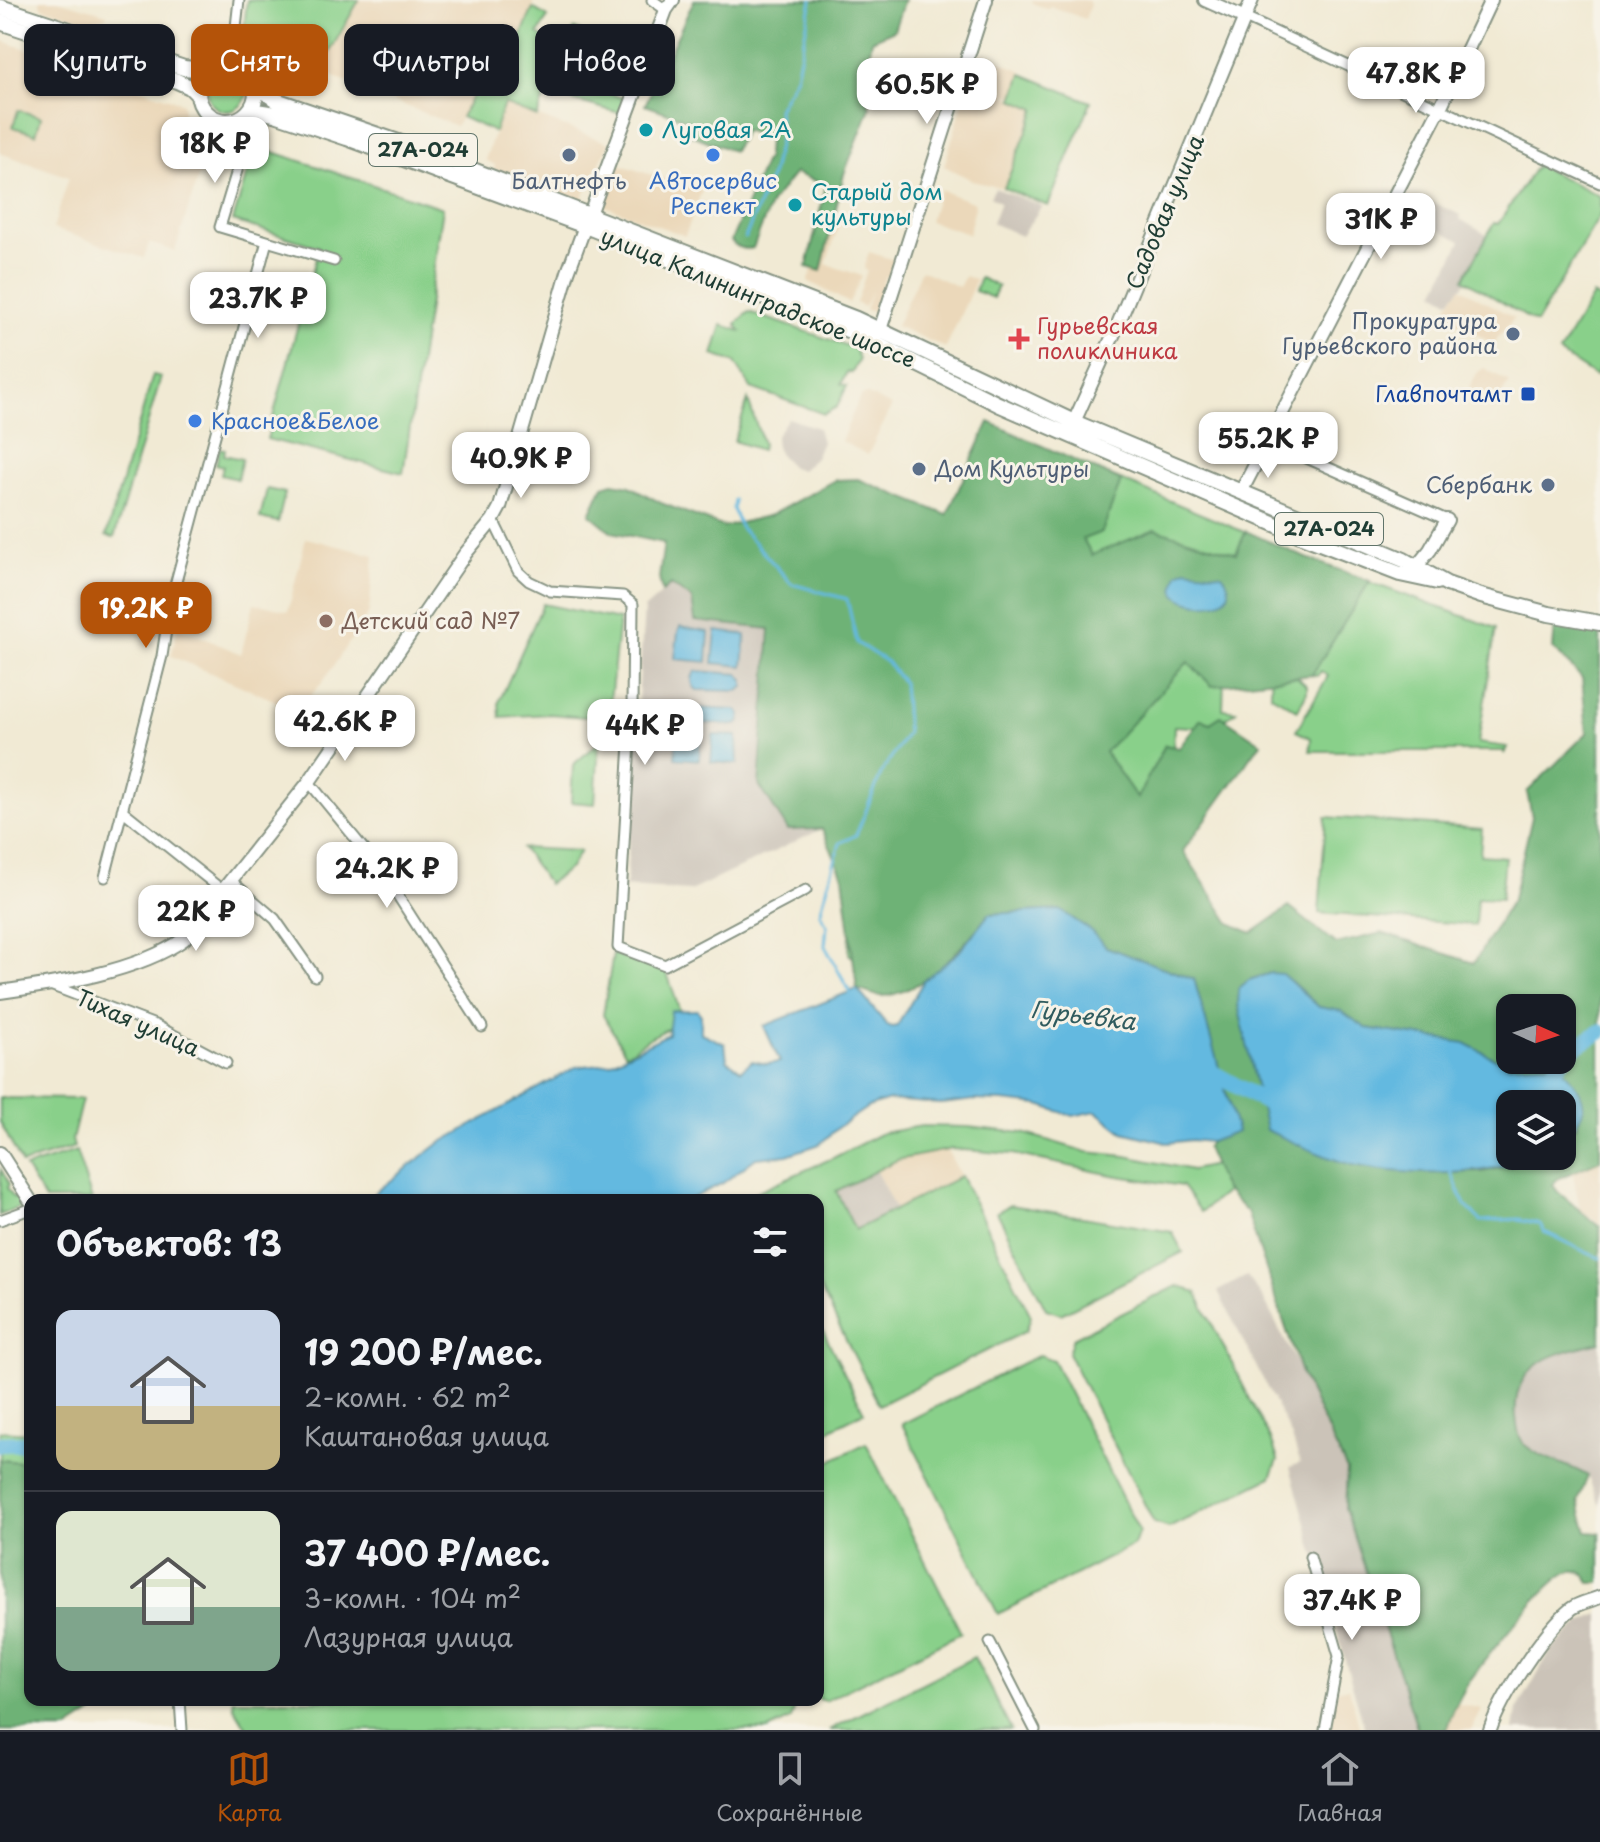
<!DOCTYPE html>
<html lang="ru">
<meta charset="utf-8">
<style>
:root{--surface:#171b24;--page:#242831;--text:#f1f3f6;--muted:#9ea1a6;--line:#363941;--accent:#b45309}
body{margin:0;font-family:"Playpen Sans",sans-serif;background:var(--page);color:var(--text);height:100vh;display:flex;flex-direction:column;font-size:30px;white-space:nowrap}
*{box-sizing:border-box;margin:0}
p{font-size:26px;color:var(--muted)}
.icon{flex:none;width:44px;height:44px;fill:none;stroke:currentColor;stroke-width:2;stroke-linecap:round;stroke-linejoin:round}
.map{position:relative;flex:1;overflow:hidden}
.drawer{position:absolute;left:24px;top:1194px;width:800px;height:512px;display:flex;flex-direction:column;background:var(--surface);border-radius:16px;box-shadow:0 2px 6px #0004}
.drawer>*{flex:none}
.top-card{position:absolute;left:24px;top:24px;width:800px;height:72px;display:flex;gap:16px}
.needle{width:52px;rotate:93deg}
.tools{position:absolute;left:1496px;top:994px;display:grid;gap:16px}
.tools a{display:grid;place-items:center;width:80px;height:80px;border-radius:16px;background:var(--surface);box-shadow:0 2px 6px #0004;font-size:40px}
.price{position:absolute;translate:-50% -68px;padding:0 18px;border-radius:16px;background:#fff;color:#222;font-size:26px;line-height:52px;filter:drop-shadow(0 2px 4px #0008)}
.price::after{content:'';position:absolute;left:50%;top:48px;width:24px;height:18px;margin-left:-12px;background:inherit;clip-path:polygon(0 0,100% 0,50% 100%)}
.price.selected{background:var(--accent);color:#fff}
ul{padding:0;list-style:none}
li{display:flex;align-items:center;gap:24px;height:200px;padding:0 32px}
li+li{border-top:2px solid var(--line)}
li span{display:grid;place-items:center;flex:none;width:224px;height:160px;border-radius:16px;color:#555}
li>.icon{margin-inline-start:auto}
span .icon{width:96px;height:96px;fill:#fffc;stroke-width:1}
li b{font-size:34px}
h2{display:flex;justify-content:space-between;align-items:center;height:96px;padding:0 32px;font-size:34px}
.pill{padding:0 28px;border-radius:16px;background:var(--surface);box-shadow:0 2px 6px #0004;font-size:28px;line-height:72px}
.pill.selected{background:var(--accent);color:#fff}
.tab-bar{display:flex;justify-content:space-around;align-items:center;height:112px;border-top:2px solid var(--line);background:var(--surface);font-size:22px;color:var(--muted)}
.tab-bar a{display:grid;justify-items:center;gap:4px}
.tab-bar .selected{color:var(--accent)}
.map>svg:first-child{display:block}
.built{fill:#ebd8ba}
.industrial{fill:#cbc3b8}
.green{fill:#89d08a;stroke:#54865f;stroke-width:2;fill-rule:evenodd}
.forest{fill:#6eb276;stroke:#467855;stroke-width:2;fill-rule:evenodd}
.water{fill:#64b9e0;stroke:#427b8a;stroke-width:2}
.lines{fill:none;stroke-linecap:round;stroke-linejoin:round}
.stream{stroke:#64b9e0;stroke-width:3}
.river{stroke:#64b9e0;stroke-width:16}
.street-casing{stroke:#889484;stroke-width:13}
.secondary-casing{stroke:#889484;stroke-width:16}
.primary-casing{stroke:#889484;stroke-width:18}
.street{stroke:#fff;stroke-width:9}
.secondary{stroke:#fff;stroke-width:12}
.primary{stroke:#fff;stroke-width:14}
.culture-dot{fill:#0f9aa8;stroke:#f7f3e8;stroke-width:3}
.service-dot{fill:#5c6f8a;stroke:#f7f3e8;stroke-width:3}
.shop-dot{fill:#3f7fe0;stroke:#f7f3e8;stroke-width:3}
.health-dot{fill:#e0444e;stroke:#f7f3e8;stroke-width:3}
.transit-dot{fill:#1a4fb4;stroke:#f7f3e8;stroke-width:3}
.education-dot{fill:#8d6e63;stroke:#f7f3e8;stroke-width:3}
.labels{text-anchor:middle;stroke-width:6;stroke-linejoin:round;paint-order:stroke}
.shield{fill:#f7f3e8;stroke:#60746a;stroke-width:2}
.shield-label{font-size:20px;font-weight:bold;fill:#1f3d34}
.culture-label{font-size:22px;fill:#0d838f;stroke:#f7f3e8;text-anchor:start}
.service-label{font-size:22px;fill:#4e5e75;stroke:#f7f3e8;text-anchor:end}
.shop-label{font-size:22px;fill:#366cbe;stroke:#f7f3e8}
.street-label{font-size:22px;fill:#1f3d34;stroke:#f7f3e8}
.health-label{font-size:22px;fill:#be3a42;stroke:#f7f3e8;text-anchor:start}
.transit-label{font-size:22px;fill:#164399;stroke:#f7f3e8;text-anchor:end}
.education-label{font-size:22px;fill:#785e54;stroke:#f7f3e8;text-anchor:start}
.water-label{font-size:24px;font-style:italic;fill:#305c5f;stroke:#f7f3e8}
</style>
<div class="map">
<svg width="1600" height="1730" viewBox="0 0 1600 1730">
<rect width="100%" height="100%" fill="#f7f3e8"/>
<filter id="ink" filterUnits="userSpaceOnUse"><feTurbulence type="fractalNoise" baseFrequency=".0125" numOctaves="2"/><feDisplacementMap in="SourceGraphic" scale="16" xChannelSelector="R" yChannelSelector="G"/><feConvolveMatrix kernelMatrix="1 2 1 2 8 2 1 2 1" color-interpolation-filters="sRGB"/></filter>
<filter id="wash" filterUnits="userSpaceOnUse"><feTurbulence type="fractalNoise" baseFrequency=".006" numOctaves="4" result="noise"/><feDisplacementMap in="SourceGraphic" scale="32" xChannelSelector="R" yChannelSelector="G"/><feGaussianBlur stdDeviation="1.8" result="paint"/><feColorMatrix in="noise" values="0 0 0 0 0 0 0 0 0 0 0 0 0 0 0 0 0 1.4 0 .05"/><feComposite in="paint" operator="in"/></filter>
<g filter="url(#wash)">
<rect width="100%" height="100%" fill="#f1ead4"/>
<path class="built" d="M40,0h17l50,14 -1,3 -17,4 -45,-13 -4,-4z
M359,0h137l2,2 3,-2h32l1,6 -26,59 -15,-6 -37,67 -137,-55z
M1033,0h55l2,5 -5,14 -35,-13 -2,3 -16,-6z
M0,40l183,63v29l9,3 -3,11 18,3 -32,102 -26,-8 -5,15 -91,-29 16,-52 -69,-24z
M981,54l42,17 -9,26 -17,-5 40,16 -33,80 -28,-6 -32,-16 33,-110z
M504,104l105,39 -28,58 -62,-22 1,-4 -8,-3 -2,3 -16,-6 1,-4 -10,-5z
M618,164l84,27 -5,12 -5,-2 -1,2 5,3 -11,30 -82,-31z
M940,190l35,13 -6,31 -40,-13z
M832,216l9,3 -15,45 36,12 -13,27 -41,-22z
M869,252l25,8 -5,17 -4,-1 -5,17 3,2 -6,17 -12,-2 7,-20 -8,17 -8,-4 11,-33 -3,-2z
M921,270l38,17 6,-11 11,4 -30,68 -50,-22z
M1460,287l54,31 -21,26 -47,-28 -2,-5z
M1484,368l25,14 -13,23 -27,-18 9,-15z
M866,394l26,12 -24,49 -27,-14 19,-44z
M306,538l68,17 -5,58 -47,70 -25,27 -126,-54 7,-29 63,27 13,-51 34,8z
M947,1150l14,26 -66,33 -19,-38 21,-11z
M1600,1158v65l-20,-14 -8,-40z
M1349,1687l11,43h-29l6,-40z
M1440,1700l42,9 -10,21h-25z"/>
<path class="industrial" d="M995,188l47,18 -21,30 -29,-13 8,-21 -10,-5z
M1429,201l32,14 -1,4 27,16 -23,44 3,2 -18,20 -14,-9 26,-51 -42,-21z
M788,418l30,10 4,14 -7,16 -14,12 -9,-3 -12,-12 -4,-8 -1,-10z
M753,536l69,293 -132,62 -64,-4 18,-278 82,-72z
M876,1171l19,38 -41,21 -19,-39z
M1247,1276l16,22 50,97 25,57 37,23 58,193 14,62h-82l-75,-263 10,-4 -8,-26 -74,-146z
M1553,1285l47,15v206l-12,-29 -10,23 -111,-31z
M1600,1614v116h-86l3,-20 34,-60 30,-28z"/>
<path class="green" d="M247,0h112l-40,71 -73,-27v-5l-3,-1z
M533,8l15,9 -10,17 24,15 13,-20 16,8 -15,44 49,18 -5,14 -74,-20 -9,24 -33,-13 -10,28 -33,-15 32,-59 16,7z
M207 91a20 20 0 1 1 40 0a20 20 0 1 1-40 0Z
M1022,74l69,28 -43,104 -44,-18 32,-79 -23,-10z
M18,110l23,7 -5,17 -23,-7z
M255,146l188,62 -40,265 -136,-34 52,-192 -86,-26z
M1537,165l63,31v19l-64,108 -72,-44 30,-56 4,1z
M980,278l18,8 -5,12 -18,-7z
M1593,295l7,4v68l-5,9 -36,-23z
M749,312l105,36 5,11 -7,14 -5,-1 -6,12 6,2 -10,21 -13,7 -73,-26 -16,-26 -22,-7 9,-30 19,6 -5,-7z
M153,375l8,2 -47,161 -8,-2z
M748,400l15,44 -2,6 -27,-9z
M220,448l5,1 -1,6 18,4 -5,20 -16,-4 2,-9 -7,-2z
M1087,466l243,102 166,60 -18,115 29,4 -3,7v-3h-194l1,-13 -15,-7 32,-55 -7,-5 -4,5 -7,-1 -23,-20 -40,-21 60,52v6l-9,18 -27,-15 1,-36 -48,16 -1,34 13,2 -23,17 -39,-2 -2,64 -146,103 -155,80 -22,-19 3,-58zM1210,545l67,26 -77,-4z
M267,489l18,4 -7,29 -18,-4z
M543,604l76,16 -11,99 -58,-5 -50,3 -1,-15z
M599,742l-4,62 -24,-2 2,-37z
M1326,817l156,12 -2,26 25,2 -4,42 -24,-1 -2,27 -156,-12z
M522,848l58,3 -10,17 -22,16z
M613,954l53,16 17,51 -32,16 -25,17 -23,-39z
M0,1098l82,1 -10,41 2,7 -52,17 -22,-42z
M922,1126l46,1 55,6 64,19 39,4 66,14 60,-13 -15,26 -36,29 -19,-26 -70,-11 -99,-21 -61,-5 -55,11 -61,31 19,39 106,-54 70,140 -5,15 -147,74 -61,-121v-84h-80l97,-43 47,-24z
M76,1151l16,49h-47l-20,-32z
M1,1169l8,15 -2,4 7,10 3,-2 7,10 -24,9z
M1010,1205l162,27 11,20 -122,62 -15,-5 -49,-97z
M1177,1286l19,6 77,153 5,15 -7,17 -102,51 -15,-5 -86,-170 5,-15z
M818,1321l46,91 -46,24z
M1039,1355l14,5 86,171 -5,14 -136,69 -96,-190z
M0,1431l30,2v30l-30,-3z
M866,1443l95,190 -136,68 -7,-2v-232z
M974,1657l37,73h-182z
M233,1700h561l2,4 -5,15 -23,11h-520l-14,-23z"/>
<path class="forest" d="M694,0h210l-10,30 -22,10 -8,41 6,27 -26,66 -23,97 -14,-4 19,-82 -31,-12 -24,30 -18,45c-8,2 -16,0 -22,-7l36,-85 1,-17 -23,-9 -12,21 -49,-19 4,-12 -43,-15z
M989,422l132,59 -19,51 -19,7 9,16 63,-26 81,24 10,-22 55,25 69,25 -58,94 -100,11 -24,-24 -83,90 32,46 28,-53 14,3 22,-29 9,4 11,-7 40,27 -78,108 47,72 22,10 37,-26 47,37 46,-11 92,30 39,-65 19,-81 -5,-25 60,-59 -5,-55 -29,-29 2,-24 45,8v527l-43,19 -4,6 5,7 42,35v115c-43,11 -88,19 -84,74 1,10 2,22 9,29 17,15 44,19 63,31l-10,25 9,31 13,1v50h-10c-3,-7 -10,-14 -19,-12 -21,4 -90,93 -104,114 -9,15 -16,29 -21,45h-28l-73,-222 2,-38 -45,-94 -55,-164 -23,-23 -18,-41 4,-6 27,-10 -43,-153 -88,-32 -16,-17 -30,-20 -71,4c-23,29 -66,81 -108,82 -7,0 -17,-5 -24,-7l-14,-113 -21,-47 -34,1 -29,-45 11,-156 -75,-8 -3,-22 -21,-14 -9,7 -3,-14 5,-35 -52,-11 -22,-18 13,-28 10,-3 17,3 31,17 63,24 47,-12 64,-35 23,-1 89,36zM1271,973l22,10 26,24 22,4 25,17 99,15 42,22 51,-2 20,62 -16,12v19h-31l-19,10 -30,6 -56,1 -178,-125 -10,-44 11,-24zM1510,1008h52v52h-52z
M0,1460l30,3v237h83l-46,30h-67z"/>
<path class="water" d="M1186,569l36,5c29,37 -40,36 -47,18 -2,-6 1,-13 3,-19z
M680,627l29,5 -2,30 -32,-3 3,-27z
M716,631l30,4 -3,31 -30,-3z
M697,671l42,3 5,6v7l-6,4 -41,-1c-6,-4 -7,-15 0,-19z
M695,708l42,2 4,4 -1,7 -3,4 -44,-2 -2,-5z
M677,733l24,2 -2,25 -24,-2z
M713,735l24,1 1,28 -27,-2z
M1060,910l30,20 16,17 88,32 43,153 -27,10 -19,-2 -24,3 -44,-11 -27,-21 -23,5 -34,-11 -36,-4 -29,-1 -33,4 -52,-4 -21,7 -31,21 -17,16 -33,11 -31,3 -33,25 -34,17h-323l71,-55 139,-78 34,-4 58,-29 3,-23 26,-1 4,5v18l24,11 2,16 14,10 11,-9 15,3 13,-2 -16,-36 93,-37 30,36 5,2 5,-1 27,-46 35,-28 30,-38z
M1271,973l11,1 37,33 22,4 25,17 99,15 42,22 51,-2c25,30 40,46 4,74v-33h-52v52h21c-46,23 -127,20 -178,9 -29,-7 -59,-23 -87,-35l-28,-126 1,-16 10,-8z"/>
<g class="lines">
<path class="stream" d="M745,238l27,-65 8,-37 -2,-27 18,-33 16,-76
M734,500l-1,9 7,18 52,57 55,15 10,44 30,19 16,21 4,50 -25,39 -26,63 -16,8 -20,70 7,12 -2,21 25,46
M1450,1170l15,35 16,16 38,-2 21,5 4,8c20,7 35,19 56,26"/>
<path class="river" d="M1562,1060l12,-12 26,-16
M1206,1069l70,39
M1530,1104l32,-44
M0,1444l30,-1"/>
</g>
</g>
<g filter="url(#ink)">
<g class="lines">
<defs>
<path id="street" d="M652,0l14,10
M1245,18l355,165
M232,63l7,-63
M217,119l-7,24 22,9 7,12 -19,63 114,34
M1268,441l179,79
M493,520l25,51 11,10 21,10 73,5 10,8 -1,104 -14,239 47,18 141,-75
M309,782l73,89 100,156
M122,810l100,80
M105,877l57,-221 8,-52 97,-363
M230,880l45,39 40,57
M50,985l105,40 71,38
M0,1220l30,-11
M1310,1557l29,99 -14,74
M990,1642l45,88
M180,1700l2,30"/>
<path id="secondary" d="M1205,0l40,18
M590,214l76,-204 7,-10
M880,330l106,-330
M1074,422l42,-93 136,-329
M1241,492l199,-384 51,-108
M1417,566l13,-16 17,-30
M0,992c56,-8 138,-20 184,-53l125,-157 156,-228 28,-34 7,-13 68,-235 17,-46
M0,1153l30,47
M1490,1730c11,-33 54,-99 81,-121 7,-6 20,-8 29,-12"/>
<path id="primary" d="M0,7l184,61 22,2
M0,22l177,59 13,6 7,7
M198 92a29 29 0 1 1 58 0a29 29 0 1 1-58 0Z
M257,87l19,13 143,49 437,170 218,103 330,138 43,24 34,12 68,18 51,9
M250,110l25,4 72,24 238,88 265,105 148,73 309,134 93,36 37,8"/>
</defs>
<use href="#street" class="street-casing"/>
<use href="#secondary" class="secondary-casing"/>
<use href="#primary" class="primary-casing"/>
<use href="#street" class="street"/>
<use href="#secondary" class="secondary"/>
<use href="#primary" class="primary"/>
</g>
</g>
<g class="culture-dot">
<circle cx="646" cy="130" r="8"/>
<circle cx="795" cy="205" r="8"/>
</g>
<g class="service-dot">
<circle cx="569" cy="155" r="8"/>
<circle cx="1513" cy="334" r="8"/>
<circle cx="919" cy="469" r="8"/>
<circle cx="1548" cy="485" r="8"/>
</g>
<g class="shop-dot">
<circle cx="713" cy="155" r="8"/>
<circle cx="195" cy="421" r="8"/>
</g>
<path class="health-dot" d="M1015 327h8v8h8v8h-8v8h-8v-8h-8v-8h8z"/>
<rect class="transit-dot" x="1520" y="386" width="16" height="16" rx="4"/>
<circle class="education-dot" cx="326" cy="621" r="8"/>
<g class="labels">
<g class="shield">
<rect x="369" y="134" width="108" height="32" rx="6"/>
<rect x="1275" y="513" width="108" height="32" rx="6"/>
</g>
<g class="shield-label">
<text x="423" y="157">27А-024</text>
<text x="1329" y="536">27А-024</text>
</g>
<g class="culture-label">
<text x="662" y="138">Луговая 2А</text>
<text x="811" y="200">Старый дом<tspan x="811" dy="25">культуры</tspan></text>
</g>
<g class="service-label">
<text x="569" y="189" text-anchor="middle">Балтнефть</text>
<text x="1497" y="329">Прокуратура<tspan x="1497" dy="25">Гурьевского района</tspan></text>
<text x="935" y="477" text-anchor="start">Дом Культуры</text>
<text x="1532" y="493">Сбербанк</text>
</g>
<g class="shop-label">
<text x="713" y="189">Автосервис<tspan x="713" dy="25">Респект</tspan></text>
<text x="211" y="429" text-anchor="start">Красное&amp;Белое</text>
</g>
<g class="street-label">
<text transform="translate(1165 212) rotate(-67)" y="8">Садовая улица</text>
<text transform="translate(758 298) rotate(22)" y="8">улица Калининградское шоссе</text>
<text transform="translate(138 1023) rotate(24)" y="8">Тихая улица</text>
</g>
<g class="health-label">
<text x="1037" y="334">Гурьевская<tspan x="1037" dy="25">поликлиника</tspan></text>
</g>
<g class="transit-label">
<text x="1512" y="402">Главпочтамт</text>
</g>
<g class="education-label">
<text x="342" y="629">Детский сад №7</text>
</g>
<g class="water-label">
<text transform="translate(1083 1016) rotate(7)" y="8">Гурьевка</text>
</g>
</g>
</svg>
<div class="tools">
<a><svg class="needle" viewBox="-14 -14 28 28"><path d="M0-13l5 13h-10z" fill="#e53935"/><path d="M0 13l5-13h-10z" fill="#9ea1a6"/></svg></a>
<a><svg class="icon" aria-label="layers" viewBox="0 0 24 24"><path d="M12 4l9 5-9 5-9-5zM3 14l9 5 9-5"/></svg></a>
</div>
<b class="price" style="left:1416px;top:115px">47.8K ₽</b>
<b class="price" style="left:927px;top:126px">60.5K ₽</b>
<b class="price" style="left:215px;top:185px">18K ₽</b>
<b class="price" style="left:1381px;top:261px">31K ₽</b>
<b class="price" style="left:258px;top:340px">23.7K ₽</b>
<b class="price" style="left:1268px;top:480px">55.2K ₽</b>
<b class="price" style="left:521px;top:500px">40.9K ₽</b>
<b class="price selected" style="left:146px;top:650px">19.2K ₽</b>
<b class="price" style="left:345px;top:763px">42.6K ₽</b>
<b class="price" style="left:645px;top:767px">44K ₽</b>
<b class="price" style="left:387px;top:910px">24.2K ₽</b>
<b class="price" style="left:196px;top:953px">22K ₽</b>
<b class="price" style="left:1352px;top:1642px">37.4K ₽</b>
<div class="top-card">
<a class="pill">Купить</a>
<a class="pill selected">Снять</a>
<a class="pill">Фильтры</a>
<a class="pill">Новое</a>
</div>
<section class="drawer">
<h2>Объектов: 13<svg class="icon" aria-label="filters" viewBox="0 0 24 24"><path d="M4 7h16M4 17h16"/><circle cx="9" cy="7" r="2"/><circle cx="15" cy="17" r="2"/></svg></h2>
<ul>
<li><span style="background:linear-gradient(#c9d6e8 60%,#c2b280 0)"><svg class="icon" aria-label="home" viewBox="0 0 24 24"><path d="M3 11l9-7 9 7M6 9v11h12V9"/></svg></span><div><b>19 200 ₽/мес.</b><p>2-комн. · 62 m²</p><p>Каштановая улица</p></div></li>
<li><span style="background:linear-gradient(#dfe7d0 60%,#7fa58c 0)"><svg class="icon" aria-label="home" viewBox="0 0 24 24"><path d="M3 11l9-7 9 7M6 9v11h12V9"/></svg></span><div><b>37 400 ₽/мес.</b><p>3-комн. · 104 m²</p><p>Лазурная улица</p></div></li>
</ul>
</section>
</div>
<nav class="tab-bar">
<a class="selected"><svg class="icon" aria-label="map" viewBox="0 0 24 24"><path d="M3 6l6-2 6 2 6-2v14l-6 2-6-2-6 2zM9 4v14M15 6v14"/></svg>Карта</a>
<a><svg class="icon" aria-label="saved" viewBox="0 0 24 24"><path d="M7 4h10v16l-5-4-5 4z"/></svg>Сохранённые</a>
<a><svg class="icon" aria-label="home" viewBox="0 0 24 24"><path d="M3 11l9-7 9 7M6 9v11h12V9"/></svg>Главная</a>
</nav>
